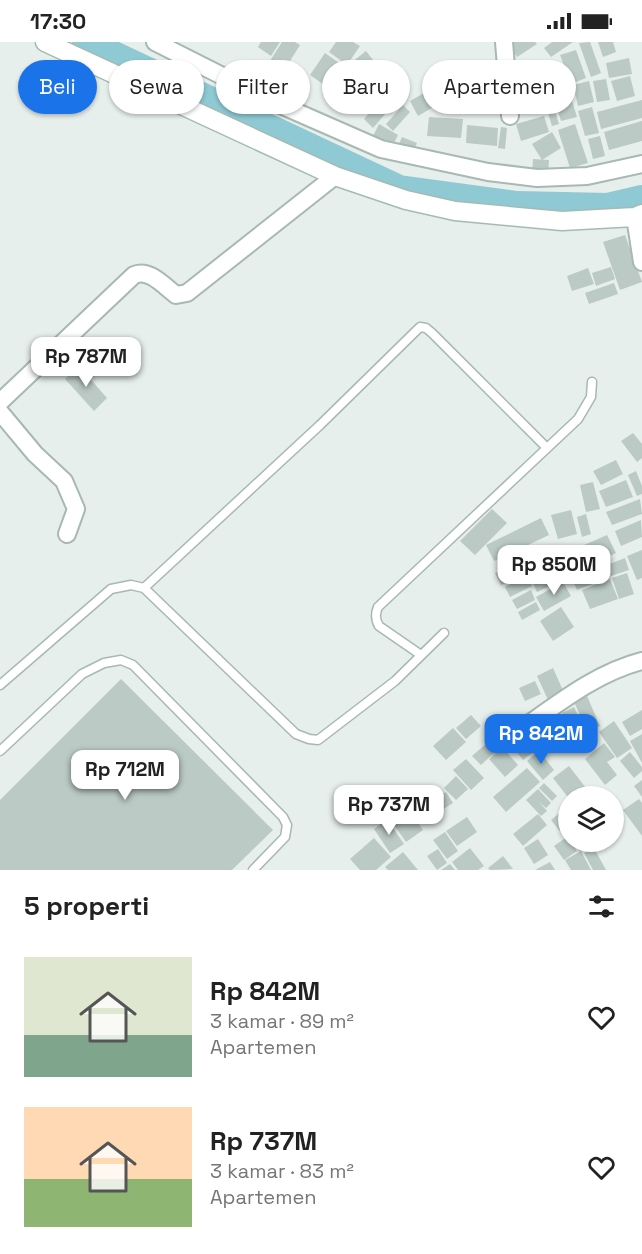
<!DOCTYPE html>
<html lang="id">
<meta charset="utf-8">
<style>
:root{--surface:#fff;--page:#f6f6f6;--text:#222;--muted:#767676;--accent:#1a73e8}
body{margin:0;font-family:"Space Grotesk",sans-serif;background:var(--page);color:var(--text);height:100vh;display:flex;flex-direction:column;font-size:22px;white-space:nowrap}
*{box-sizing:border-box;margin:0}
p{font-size:20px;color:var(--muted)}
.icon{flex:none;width:33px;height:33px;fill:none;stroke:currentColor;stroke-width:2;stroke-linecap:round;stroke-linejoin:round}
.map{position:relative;height:828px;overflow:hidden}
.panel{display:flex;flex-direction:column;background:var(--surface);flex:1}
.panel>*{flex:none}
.hud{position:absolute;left:18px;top:18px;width:606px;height:54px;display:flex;gap:12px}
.tools{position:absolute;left:558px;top:744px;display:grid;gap:12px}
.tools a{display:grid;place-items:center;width:66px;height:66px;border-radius:50%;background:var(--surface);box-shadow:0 2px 4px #0004;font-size:30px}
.price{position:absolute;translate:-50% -51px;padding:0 14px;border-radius:12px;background:#fff;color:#222;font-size:20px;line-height:39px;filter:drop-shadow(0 2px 3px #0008)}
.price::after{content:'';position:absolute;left:50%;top:36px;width:18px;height:14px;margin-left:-9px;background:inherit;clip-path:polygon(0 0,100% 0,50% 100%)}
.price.current{background:var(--accent);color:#fff}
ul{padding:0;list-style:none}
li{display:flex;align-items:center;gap:18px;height:150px;padding:0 24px}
li span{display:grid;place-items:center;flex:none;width:168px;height:120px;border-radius:0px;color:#555}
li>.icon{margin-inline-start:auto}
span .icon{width:72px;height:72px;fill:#fffc;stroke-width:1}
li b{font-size:26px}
h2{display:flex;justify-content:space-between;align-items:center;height:72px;padding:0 24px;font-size:26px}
.chip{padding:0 21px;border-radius:27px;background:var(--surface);box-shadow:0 2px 4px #0004;font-size:21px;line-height:54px}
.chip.current{background:var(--accent);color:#fff}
.status{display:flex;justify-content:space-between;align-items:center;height:42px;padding:0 30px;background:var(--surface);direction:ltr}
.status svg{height:16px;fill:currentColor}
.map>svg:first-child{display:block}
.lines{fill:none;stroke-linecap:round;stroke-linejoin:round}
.river{stroke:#8ec9d4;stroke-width:28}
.building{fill:#bbcac4}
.lane-casing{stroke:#a8b8b2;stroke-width:11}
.street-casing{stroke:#a8b8b2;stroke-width:20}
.secondary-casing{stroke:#a4bbb3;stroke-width:21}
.lane{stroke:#fff;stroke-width:8}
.street{stroke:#fff;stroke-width:16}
.secondary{stroke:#fff;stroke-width:18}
</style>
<div class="status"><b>17:30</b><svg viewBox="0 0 49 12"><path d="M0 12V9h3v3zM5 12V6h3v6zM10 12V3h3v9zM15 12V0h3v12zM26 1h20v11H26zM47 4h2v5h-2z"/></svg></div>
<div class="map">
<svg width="642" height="828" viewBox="0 0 642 828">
<rect width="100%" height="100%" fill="#e6efeb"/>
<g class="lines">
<path class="river" d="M86,0l313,147 118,16 91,2 34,-8"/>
</g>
<path class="building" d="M261,0h19l-9,14 -13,-9z
M282,0h13l5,3 -25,40 -14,-10z
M336,0h17l7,4 -13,19 -18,-13z
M513,0h22l2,2 -20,13 -8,-12z
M552,0h21l-22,15 -7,-9z
M590,0l11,31 -10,4 -12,-34z
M598,0h15l3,10 -13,5z
M576,8l10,28 -15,6 -11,-29z
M366,9l12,15 -19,15 -12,-15z
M325,11l20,14 -15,22 -20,-14z
M629,16l3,16 -23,4 -3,-15z
M392,22l8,16 -8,3 -7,-15z
M630,34l5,20 -18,5 -6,-20z
M370,35l16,18 -11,9 -15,-19z
M537,36l3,12 -23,5 -3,-12z
M606,37l4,21 -13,2 -4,-21z
M589,39l5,21 -16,4 -5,-21z
M431,47l9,14 -22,13 -8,-15z
M392,48l10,8 -11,13 -10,-8z
M569,49l8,26 -16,4 -8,-26z
M536,57l2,12 -23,4 -2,-12z
M642,58v18l-41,11 -4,-17z
M552,59l7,23 -7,2 -7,-23z
M377,62l9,9 -13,15 -9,-9z
M403,63l7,7 -17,19 -7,-7z
M592,65l7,26 -14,3 -7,-25z
M544,74l5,16 -28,9 -5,-17z
M429,75l34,2 -2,19 -34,-2z
M642,79v20l-33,9 -5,-18z
M379,82l19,11 -6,12 -19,-11z
M575,82l13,39 -18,5 -12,-38z
M467,83l31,3 -1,18 -31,-3z
M501,85l6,1 -2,21 -7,-1z
M552,90l9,16 -19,12 -10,-16z
M600,94l5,20 -12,3 -5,-20z
M402,95l15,6 -4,9 -15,-6z
M533,117l16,1 -1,15 -16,-1z
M625,193l17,47 -22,8 -17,-48z
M611,225l4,12 -19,7 -4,-13z
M588,226l6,16 -22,7 -5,-15z
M614,241l4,11 -29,10 -4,-11z
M79,324l28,32 -13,13 -29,-32z
M633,391l9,11v14l-5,4 -16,-21z
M616,418l7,14 -22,11 -8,-14z
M636,429l6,15v8l-5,2 -9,-21z
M626,438l7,17 -27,10 -7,-16z
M593,440l7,27 -14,3 -6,-27z
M640,457l2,15 -30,11 -6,-13z
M492,467l15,14 -32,32 -15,-14z
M571,468l6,24 -19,5 -7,-24z
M586,472l5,20 -9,3 -5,-20z
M541,476l8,17 -55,26 -8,-16z
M641,478l1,17 -21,9 -6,-15z
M607,493l9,18 -48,22 -9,-19z
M542,508l7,13 -28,13 -6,-13z
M642,508v28l-5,2 -10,-24z
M625,516l4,12 -18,6 -4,-11z
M513,522l5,13 -7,4 -6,-13z
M605,523l5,12 -33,13 -5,-12z
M549,525l7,16 -19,9 -7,-16z
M503,527l6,13 -8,3 -6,-12z
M627,531l7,21 -15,5 -7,-21z
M527,534l5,10 -22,11 -5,-10z
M610,537l8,20 -28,10 -8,-19z
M563,540l8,14 -27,15 -8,-14z
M531,548l4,10 -18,9 -5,-9z
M536,560l4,8 -18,10 -4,-8z
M561,565l13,20 -21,14 -13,-20z
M553,626l12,27 -16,7 -12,-26z
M121,637l152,151 -41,40h-232v-70z
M535,639l6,13 -16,7 -6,-13z
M587,654l13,30 -12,6 -14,-30z
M574,665l7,14 -11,6 -8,-14z
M642,668v19l-12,7 -8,-14z
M471,673l10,11 -15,13 -10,-11z
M614,679l18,27 -15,10 -18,-26z
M552,681l10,19 -13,6 -9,-19z
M453,686l13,14 -20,18 -13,-14z
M534,687l11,14 -22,17 -11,-14z
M642,692v29l-12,-22z
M487,701l8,9 -14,13 -9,-9z
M604,701l11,14 -8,5 10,13 -12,10 -20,-26z
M502,705l16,18 -13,12 -16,-18z
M539,709l15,19 -11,10 -16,-19z
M630,710l12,15v4l-8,7 -14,-17z
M466,717l18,19 -13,12 -18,-20z
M569,724l17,22 -12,8h-7l-14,-18z
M527,726l13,14 -34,30 -13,-15z
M456,734l12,13 -12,11 -12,-12z
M642,738v17l-8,-11z
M544,741l13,13 -5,5 -13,-13z
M538,747l13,14 -5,5 -7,-6 8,9 -6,5 -15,-16z
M446,750l7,11 -32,20 -7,-12z
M639,757l3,4v33l-19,-26z
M405,762l18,26 -17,12 -18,-26z
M564,767l4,6v13l-6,6 -11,-14z
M538,772l9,11 -24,21 -10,-12z
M467,775l10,15 -20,14 -11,-15z
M387,777l17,25 -14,9 -16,-24z
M445,790l13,19 -11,8 -14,-19z
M567,795l10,14 -13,9 -10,-14z
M374,796l17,19 -15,13h-16l-10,-11z
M538,797l10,16 -14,9 -10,-16z
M573,800h15l2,2 -11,7z
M470,806l14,18 -6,4h-20l-6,-8z
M594,806l12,22h-13l-9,-17z
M438,807l9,14 -10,7 -10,-14z
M581,809l10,19h-20l-6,-10z
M403,810l15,18h-30l-3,-3z
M503,814l10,13 -23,1 -2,-2z
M550,820l5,8h-20z
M450,822l5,6h-14z"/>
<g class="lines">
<defs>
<path id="lane" d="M144,546l176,-163 100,-98 6,1 6,5 115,115
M421,613l-42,-29c-4,-7 -4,-12 -1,-19l200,-188 13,-22 1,-15
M0,643l111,-96 20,-4 13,3 152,146 13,5 9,1 77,-59 49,-48
M0,709l82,-77 22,-11 17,-3 12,5 150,152 4,8 -2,12 -32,33"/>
<path id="street" d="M155,0l121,61 105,46 107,23 49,6 50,-2 55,-12
M504,0l6,74
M635,175l7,45
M0,360l134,-127c15,-7 30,11 42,20l11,-2 148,-117
M0,370l35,42 29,27 12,28 -9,25
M516,691c39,-27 79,-60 126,-72"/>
<path id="secondary" d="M45,0l290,134 71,24 49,11 107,10 73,-4 7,-3"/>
</defs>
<use href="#lane" class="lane-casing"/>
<use href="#street" class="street-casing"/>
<use href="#secondary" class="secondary-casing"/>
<use href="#lane" class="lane"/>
<use href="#street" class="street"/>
<use href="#secondary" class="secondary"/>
</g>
</svg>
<div class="tools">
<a><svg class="icon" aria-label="layers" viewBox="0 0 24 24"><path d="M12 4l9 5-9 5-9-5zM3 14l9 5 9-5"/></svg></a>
</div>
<b class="price" style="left:86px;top:346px">Rp 787M</b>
<b class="price" style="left:554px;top:554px">Rp 850M</b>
<b class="price current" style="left:541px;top:723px">Rp 842M</b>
<b class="price" style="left:125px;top:759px">Rp 712M</b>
<b class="price" style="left:389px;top:794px">Rp 737M</b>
<div class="hud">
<a class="chip current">Beli</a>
<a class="chip">Sewa</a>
<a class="chip">Filter</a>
<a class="chip">Baru</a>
<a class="chip">Apartemen</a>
</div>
</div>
<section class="panel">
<h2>5 properti<svg class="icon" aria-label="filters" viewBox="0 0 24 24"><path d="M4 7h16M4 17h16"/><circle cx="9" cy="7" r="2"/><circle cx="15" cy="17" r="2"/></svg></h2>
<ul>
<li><span style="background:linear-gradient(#dfe7d0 65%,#7fa58c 0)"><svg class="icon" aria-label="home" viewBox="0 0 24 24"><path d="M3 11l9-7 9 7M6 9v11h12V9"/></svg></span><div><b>Rp 842M</b><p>3 kamar · 89 m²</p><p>Apartemen</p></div><svg class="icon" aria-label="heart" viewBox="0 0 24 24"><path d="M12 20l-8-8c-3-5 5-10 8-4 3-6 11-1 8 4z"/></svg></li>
<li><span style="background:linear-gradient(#ffd9b3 60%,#8fb573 0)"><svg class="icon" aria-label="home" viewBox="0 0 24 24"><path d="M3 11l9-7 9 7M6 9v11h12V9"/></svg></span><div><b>Rp 737M</b><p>3 kamar · 83 m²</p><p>Apartemen</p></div><svg class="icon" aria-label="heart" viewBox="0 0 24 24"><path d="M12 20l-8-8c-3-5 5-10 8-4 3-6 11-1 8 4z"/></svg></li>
</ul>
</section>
